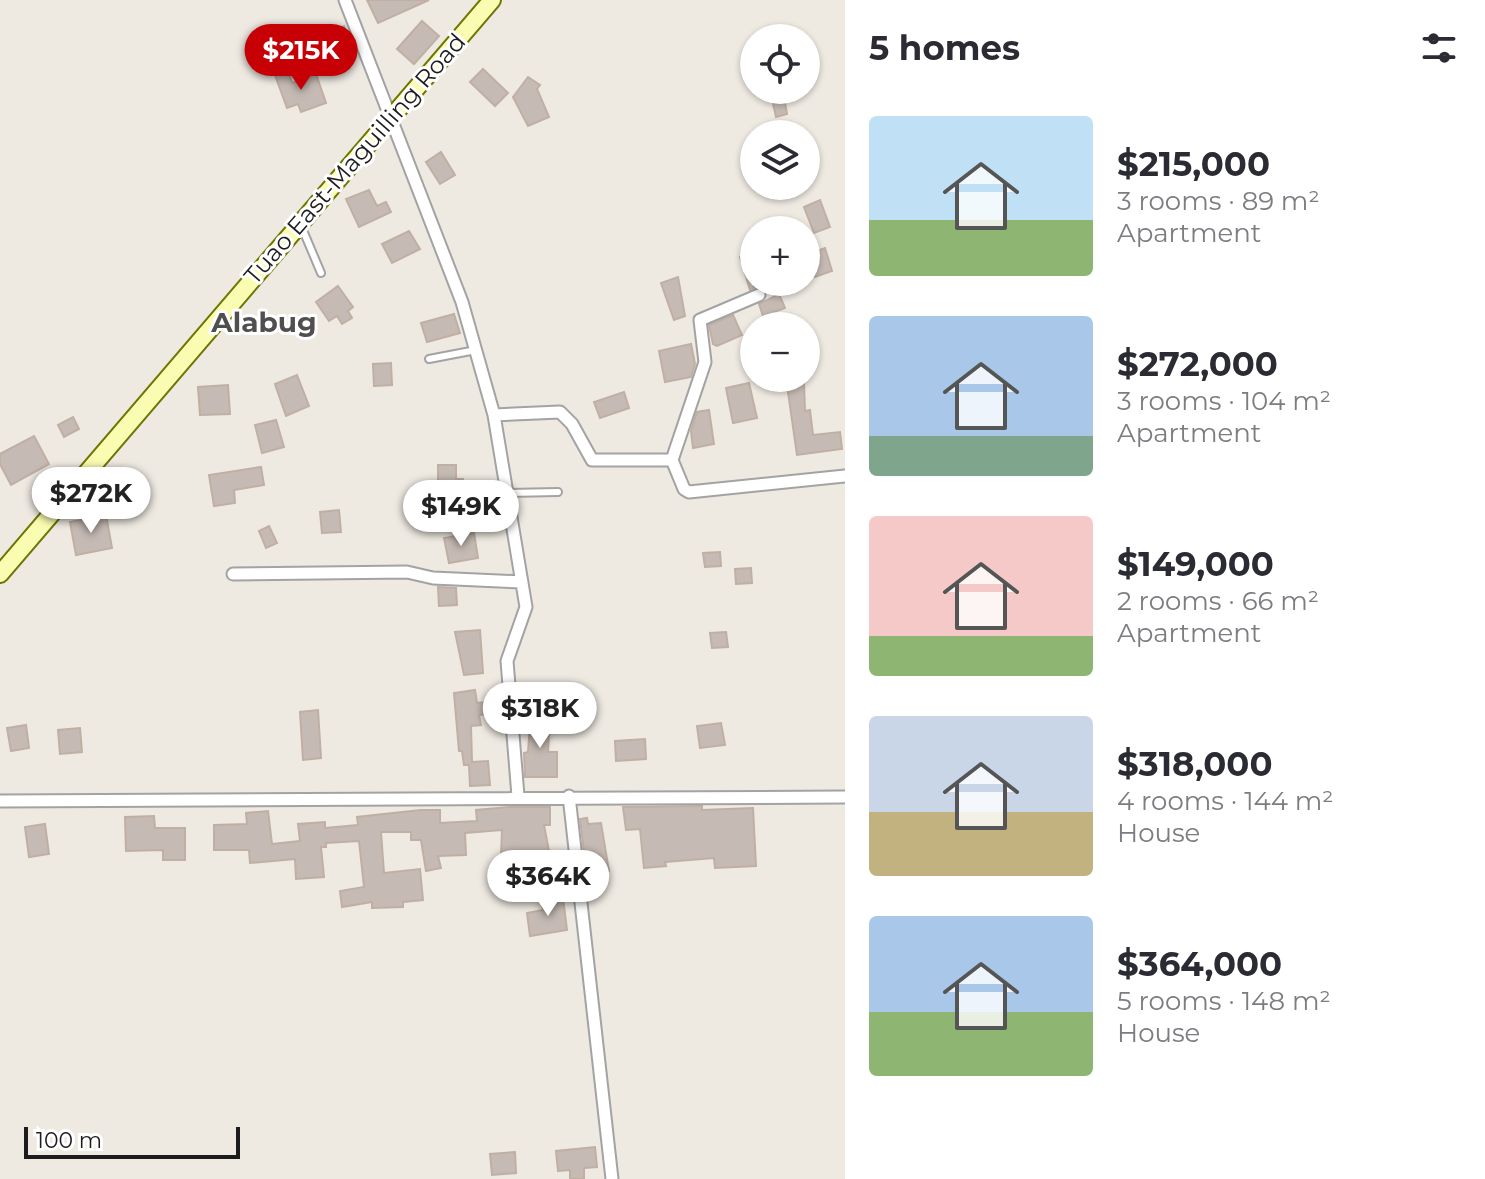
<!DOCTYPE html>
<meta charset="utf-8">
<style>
:root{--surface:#fff;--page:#f2f2f3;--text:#2b2b33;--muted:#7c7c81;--accent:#c70005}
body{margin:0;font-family:Montserrat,sans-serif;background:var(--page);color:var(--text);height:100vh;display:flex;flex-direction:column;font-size:30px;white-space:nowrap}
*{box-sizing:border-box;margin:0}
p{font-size:26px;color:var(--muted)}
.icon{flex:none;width:44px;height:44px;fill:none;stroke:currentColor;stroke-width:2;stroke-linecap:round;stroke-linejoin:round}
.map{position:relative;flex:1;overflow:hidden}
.details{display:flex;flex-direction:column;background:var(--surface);width:640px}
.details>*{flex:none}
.fabs{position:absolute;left:740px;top:24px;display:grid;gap:16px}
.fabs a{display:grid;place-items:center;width:80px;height:80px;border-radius:50%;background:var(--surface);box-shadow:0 2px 6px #0004;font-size:40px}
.scale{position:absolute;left:24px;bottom:20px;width:216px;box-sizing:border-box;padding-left:8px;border:4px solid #1c1c1c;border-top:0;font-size:22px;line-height:28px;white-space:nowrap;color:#1c1c1c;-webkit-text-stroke:6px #fff;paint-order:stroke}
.price{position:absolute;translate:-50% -68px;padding:0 18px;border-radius:28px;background:#fff;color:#222;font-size:26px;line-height:52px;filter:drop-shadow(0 2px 4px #0008)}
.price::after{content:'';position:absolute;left:50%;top:48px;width:24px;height:18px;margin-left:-12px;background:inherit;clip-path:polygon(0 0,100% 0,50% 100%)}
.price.on{background:var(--accent);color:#fff}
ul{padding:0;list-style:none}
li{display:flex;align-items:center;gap:24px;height:200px;padding:0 24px}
li span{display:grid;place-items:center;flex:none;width:224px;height:160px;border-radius:8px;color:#555}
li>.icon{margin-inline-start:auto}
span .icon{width:96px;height:96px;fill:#fffc;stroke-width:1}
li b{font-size:34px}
h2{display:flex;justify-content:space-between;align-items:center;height:96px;padding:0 24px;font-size:34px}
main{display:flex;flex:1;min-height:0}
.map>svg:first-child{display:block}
.building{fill:#c6bbb4;stroke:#c0afa3;stroke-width:2}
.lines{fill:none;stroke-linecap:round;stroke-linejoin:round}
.service-casing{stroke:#a3a3a3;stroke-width:10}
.minor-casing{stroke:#a3a3a3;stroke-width:15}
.secondary-casing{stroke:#6c7500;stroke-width:20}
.service{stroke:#fff;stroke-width:6}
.minor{stroke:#fff;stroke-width:11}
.secondary{stroke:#fafcb1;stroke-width:16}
.labels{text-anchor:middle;stroke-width:6;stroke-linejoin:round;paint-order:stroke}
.street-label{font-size:24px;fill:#1c1c1c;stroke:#fff}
.quarter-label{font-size:28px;font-weight:bold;fill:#4f4f4f;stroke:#fff}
</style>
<main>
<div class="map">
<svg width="845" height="1179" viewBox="0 0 845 1179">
<rect width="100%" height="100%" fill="#eee9e1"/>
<path class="building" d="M367,0h62l-51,23z
M422,21l17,15 -25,28 -17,-15z
M344,26l12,31 -40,16 -12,-30z
M483,69l25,24 -13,13 -25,-24z
M288,70l4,13 24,-9 10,29 -25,9 -3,-8 -11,4 -12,-33z
M528,77l12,8 -3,4 12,28 -21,9 -15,-29z
M784,97l3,17 -11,3 -4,-18z
M441,152l14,23 -15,9 -14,-22z
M369,190l8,16 9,-4 5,10 -32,15 -13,-28z
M820,200l10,27 -16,6 -10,-26z
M409,231l11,18 -28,14 -10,-19z
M825,248l7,23 -17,6 -7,-23z
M754,253v35l-4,2 -10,-33z
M678,277l7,39 -11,4 -13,-37z
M338,286l15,21 -5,4 4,7 -10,6 -5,-8 -8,5 -13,-19z
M779,294l6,14 -22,8 -4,-12z
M454,314l6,19 -33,9 -6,-19z
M733,315l9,20 -25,11 -4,-2 -4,-19z
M691,344l4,20 -4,13 -26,5 -6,-31z
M391,363l1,22 -18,1 -1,-22z
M297,375l12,31 -23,10 -11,-32z
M749,383l8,35 -24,5 -7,-35z
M804,384l1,27 5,-1 3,25 27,-3 2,17 -45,6 -10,-70z
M228,385l2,29 -30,1 -2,-28z
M624,392l5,16 -29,10 -6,-16z
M709,410l5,34 -21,4 -2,-17 6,-19z
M73,417l6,12 -15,8 -6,-12z
M276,420l8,27 -22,6 -7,-28z
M34,436l15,28 -38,21 -11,-21v-10z
M438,465h18v14h7l1,23 -26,1z
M261,467l3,18 -30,5 1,13 -21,3 -5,-31z
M339,510l2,22 -19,1 -2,-21z
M106,515l6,33 -36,7 -6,-33z
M269,526l8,17 -11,5 -7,-17z
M474,533l4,25 -29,5 -5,-25z
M720,552l1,14 -16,1 -2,-14z
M751,568l1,15 -16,1 -1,-15z
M438,587l18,1 1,17 -18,1z
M480,630l3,43 -19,2 -9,-43z
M726,632l2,15 -16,1 -2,-15z
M475,690l2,13 9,-1 2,12 -9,1 2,10 -10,1 1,36 16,-1 2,24 -20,1 -1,-21h-5l-2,-14h-3l-5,-58z
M318,710l3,48 -18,2 -3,-48z
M550,712l-2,40h9v25h-32l-1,-24 4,-1 2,-29h6l-1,-10z
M721,723l4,22 -25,3 -3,-22z
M26,725l3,23 -18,3 -4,-23z
M80,728l2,24 -22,2 -2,-24z
M645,739l1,20 -30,2 -1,-20z
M702,806v4l51,-2 3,58 -41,2 -1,-10 -49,4 1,4 -22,2 -4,-39 -14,1 -3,-23z
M509,807h41v18h-6l5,26 -48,5 1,-26 -37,3 1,22 -28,1 3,12 -15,3 -5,-31h-10v-8h-30l3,41 36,-4 3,31 -20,2v5l-31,1v-6l-30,5 -2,-16 24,-4 -5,-46 -33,2v4h-5l3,30 -28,2 -1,-20 -45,4 -1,-13h-35v-25l33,-1 -1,-11 22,-2 4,33 28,-3 -2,-17 27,-2v6l33,-3 -1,-8 64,-7h19v13l37,-2 -1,-11z
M154,816l1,12h30v32h-22v-10l-37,1 -1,-34z
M587,818l1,6 13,-1 8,48 -22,5 -7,-57z
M45,824l4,30 -20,3 -4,-30z
M563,898l4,32 -37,6 -3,-23 16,-3 -2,-9z
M595,1147l2,20 -13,1v11h-14v-9l-12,1 -2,-20z
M515,1152l1,21 -24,2 -2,-21z"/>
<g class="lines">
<defs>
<path id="service" d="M302,228l19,45
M429,359l47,-9
M506,493l52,-1"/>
<path id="minor" d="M345,0l117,302 32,113 32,192 -19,54 11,135
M494,415l66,-3 12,12 20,36h80l12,29 5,3 156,-16
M672,460l33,-98 -5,-42 59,-25
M233,574l174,-2 26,6 89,4
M569,796l43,383
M0,801l845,-4"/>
<path id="secondary" d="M0,574l492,-574"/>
</defs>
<use href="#service" class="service-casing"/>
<use href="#minor" class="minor-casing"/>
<use href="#secondary" class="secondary-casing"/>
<use href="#service" class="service"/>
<use href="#minor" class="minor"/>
<use href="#secondary" class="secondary"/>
</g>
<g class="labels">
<g class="street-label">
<text transform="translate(355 159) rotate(-49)" y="8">Tuao East-Maguilling Road</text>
</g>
<g class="quarter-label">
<text x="264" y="332">Alabug</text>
</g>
</g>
</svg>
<div class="fabs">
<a><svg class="icon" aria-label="locate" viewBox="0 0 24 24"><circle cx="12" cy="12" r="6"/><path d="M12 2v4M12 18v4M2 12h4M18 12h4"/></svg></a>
<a><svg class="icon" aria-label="layers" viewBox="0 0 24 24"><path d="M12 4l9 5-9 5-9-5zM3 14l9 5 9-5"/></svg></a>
<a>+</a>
<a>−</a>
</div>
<div class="scale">100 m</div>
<b class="price on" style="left:301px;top:92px">$215K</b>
<b class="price" style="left:91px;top:535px">$272K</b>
<b class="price" style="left:461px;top:548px">$149K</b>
<b class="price" style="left:540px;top:750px">$318K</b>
<b class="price" style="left:548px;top:918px">$364K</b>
</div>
<section class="details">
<h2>5 homes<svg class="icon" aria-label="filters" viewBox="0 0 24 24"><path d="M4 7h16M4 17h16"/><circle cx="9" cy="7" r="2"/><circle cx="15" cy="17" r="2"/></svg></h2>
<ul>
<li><span style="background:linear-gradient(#bfe0f5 65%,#8fb573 0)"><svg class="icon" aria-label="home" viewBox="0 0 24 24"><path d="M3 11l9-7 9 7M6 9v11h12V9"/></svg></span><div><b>$215,000</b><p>3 rooms · 89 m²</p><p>Apartment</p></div></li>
<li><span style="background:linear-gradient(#a9c7e8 75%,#7fa58c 0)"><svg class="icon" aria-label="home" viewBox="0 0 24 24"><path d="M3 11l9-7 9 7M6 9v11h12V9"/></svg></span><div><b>$272,000</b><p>3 rooms · 104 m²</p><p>Apartment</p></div></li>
<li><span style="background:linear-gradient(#f6c9c9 75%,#8fb573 0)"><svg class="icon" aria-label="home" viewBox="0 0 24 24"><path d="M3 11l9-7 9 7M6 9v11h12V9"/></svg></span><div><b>$149,000</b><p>2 rooms · 66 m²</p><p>Apartment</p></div></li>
<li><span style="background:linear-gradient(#c9d6e8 60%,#c2b280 0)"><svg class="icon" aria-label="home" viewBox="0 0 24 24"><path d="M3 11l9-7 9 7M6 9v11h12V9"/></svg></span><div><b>$318,000</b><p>4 rooms · 144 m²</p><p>House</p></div></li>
<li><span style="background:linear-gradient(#a9c7e8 60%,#8fb573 0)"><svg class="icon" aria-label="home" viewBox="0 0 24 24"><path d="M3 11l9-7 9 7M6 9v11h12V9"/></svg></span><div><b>$364,000</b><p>5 rooms · 148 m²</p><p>House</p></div></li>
</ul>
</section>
</main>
